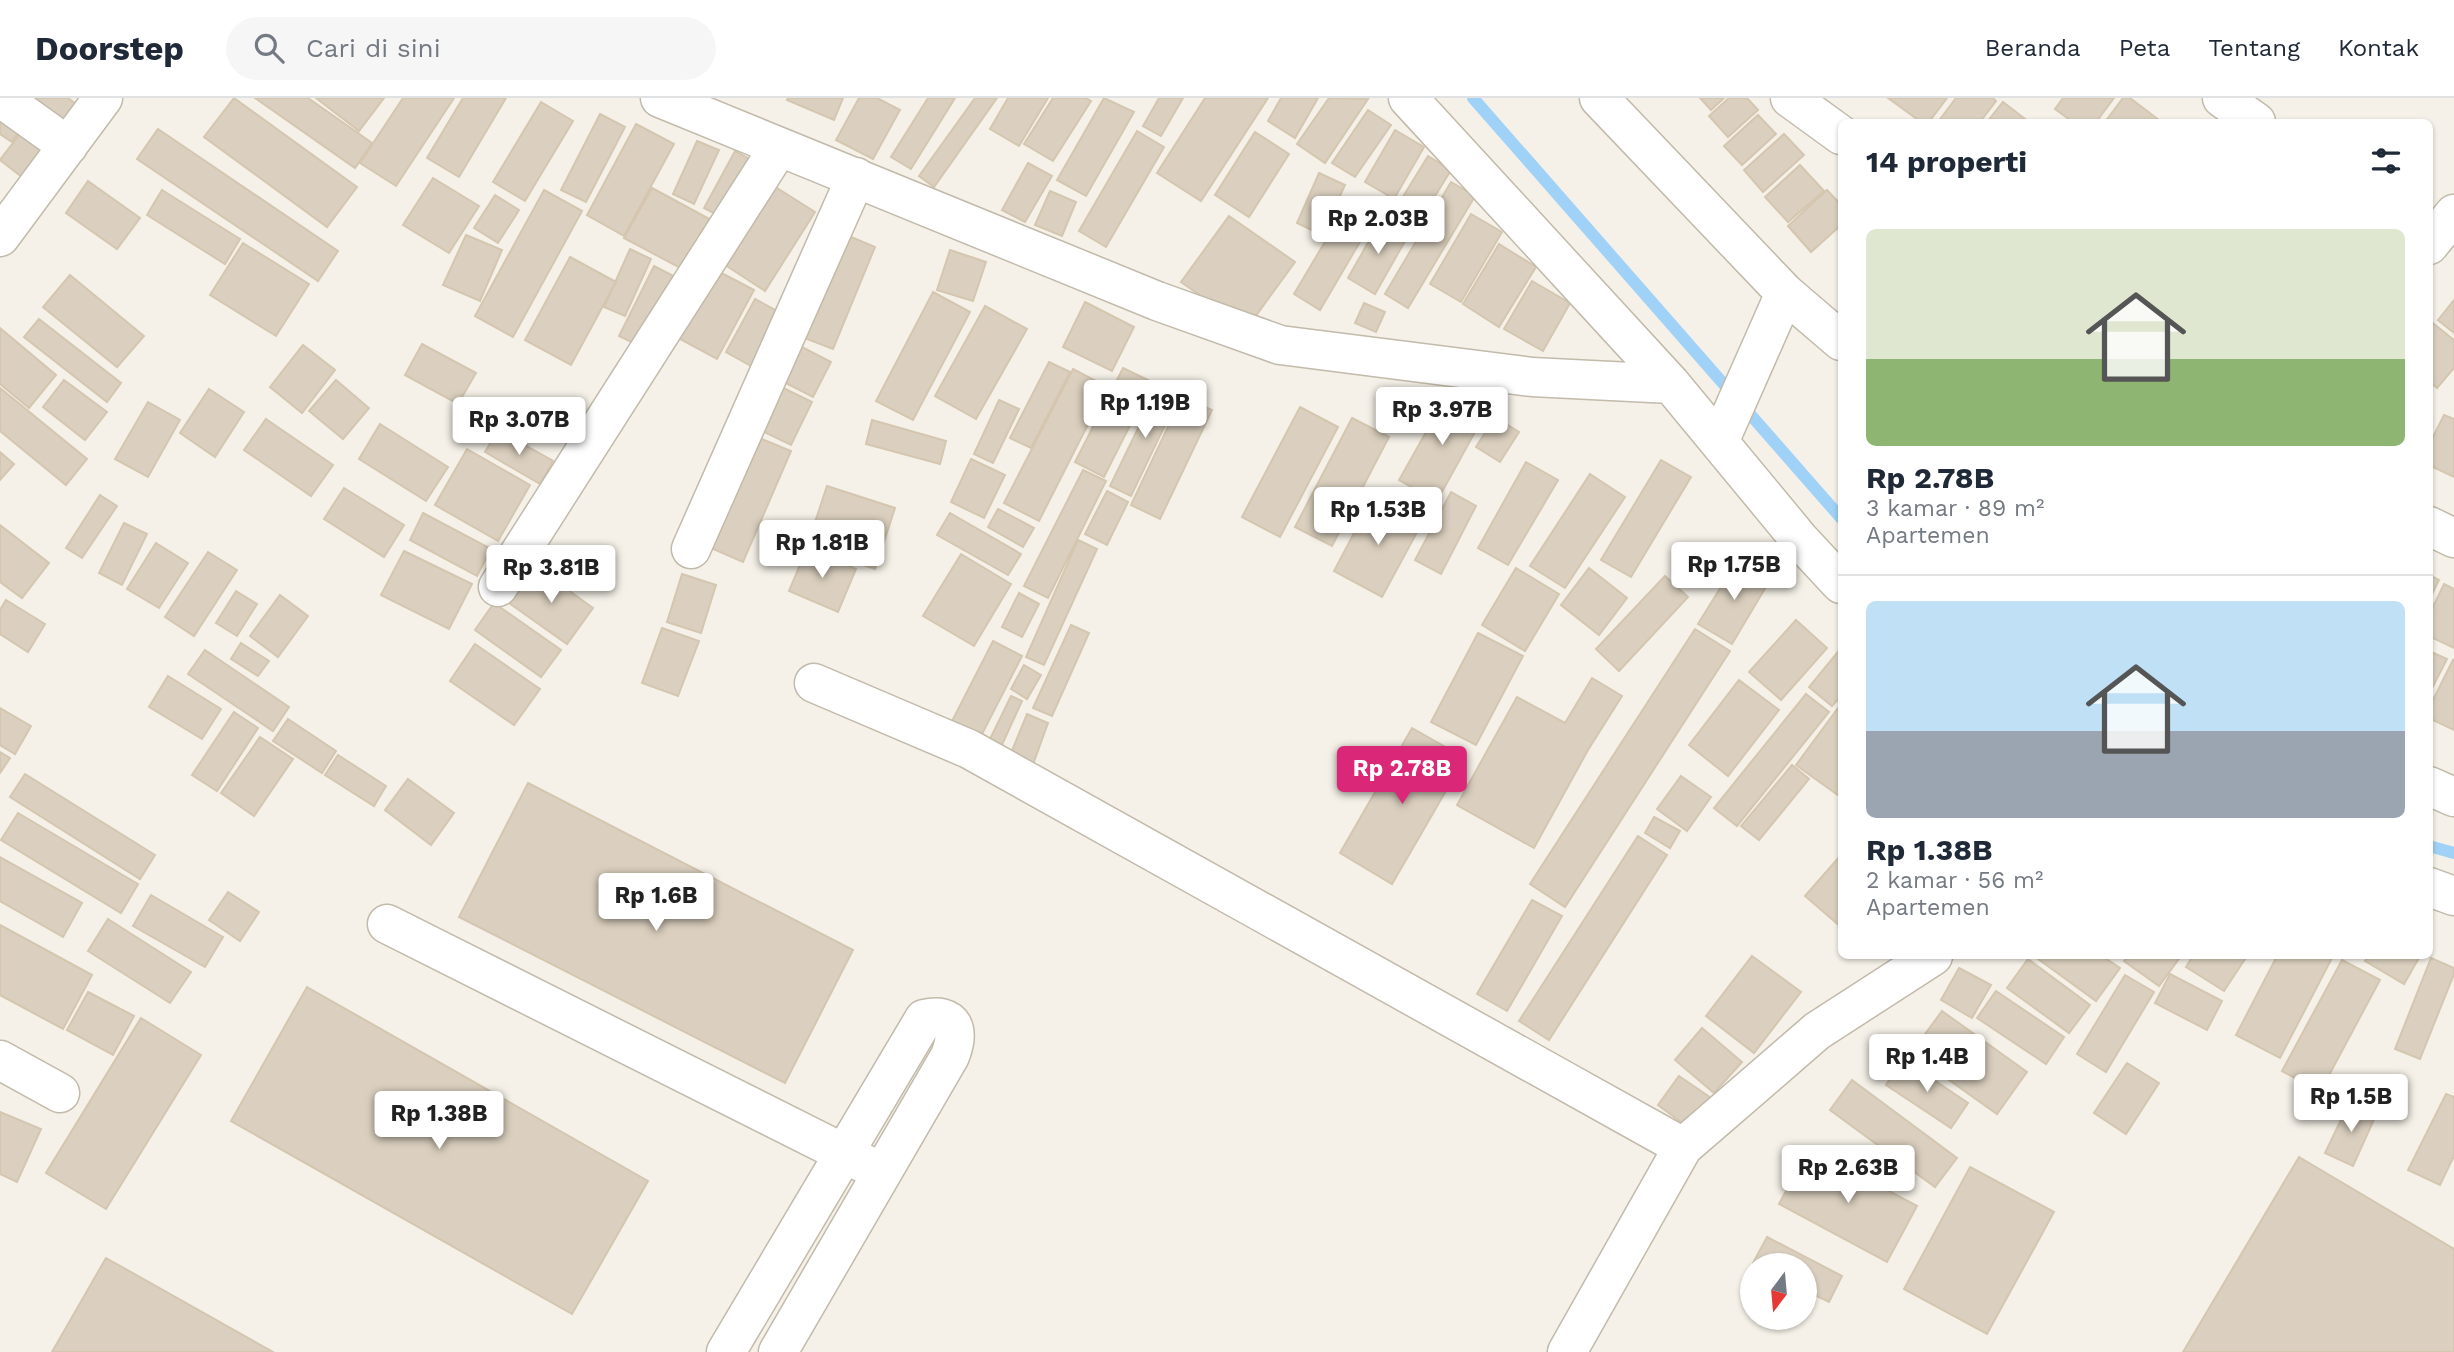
<!DOCTYPE html>
<html lang="id">
<meta charset="utf-8">
<style>
:root{--surface:#fff;--page:#f6f6f7;--text:#1f2937;--muted:#747a83;--line:#e0e1e3;--accent:#db2777}
body{margin:0;font-family:"Work Sans",sans-serif;background:var(--page);color:var(--text);height:100vh;display:flex;flex-direction:column;font-size:26px;white-space:nowrap}
*{box-sizing:border-box;margin:0}
p{font-size:23px;color:var(--muted)}
.icon{flex:none;width:38px;height:38px;fill:none;stroke:currentColor;stroke-width:2;stroke-linecap:round;stroke-linejoin:round}
.map{position:relative;flex:1;overflow:hidden}
.drawer{position:absolute;left:1838px;top:21px;width:595px;height:840px;display:flex;flex-direction:column;background:var(--surface);border-radius:10px;box-shadow:0 2px 5px #0004}
.drawer>*{flex:none}
.needle{width:46px;rotate:196deg}
.tools{position:absolute;left:1740px;top:1155px;display:grid;gap:14px}
.tools a{display:grid;place-items:center;width:77px;height:77px;border-radius:50%;background:var(--surface);box-shadow:0 2px 5px #0004;font-size:35px}
.price{position:absolute;translate:-50% -60px;padding:0 16px;border-radius:7px;background:#fff;color:#222;font-size:23px;line-height:46px;filter:drop-shadow(0 2px 4px #0008)}
.price::after{content:'';position:absolute;left:50%;top:42px;width:21px;height:16px;margin-left:-10px;background:inherit;clip-path:polygon(0 0,100% 0,50% 100%)}
.price.on{background:var(--accent);color:#fff}
ul{padding:0;list-style:none}
li{display:grid;align-content:center;gap:14px;height:371px;padding:0 28px}
li+li{border-top:2px solid var(--line)}
li span{display:grid;place-items:center;height:217px;border-radius:10px;color:#555}
li>.icon{margin-inline-start:auto}
span .icon{width:126px;height:126px;fill:#fffc;stroke-width:1}
li b{font-size:30px}
h2{display:flex;justify-content:space-between;align-items:center;height:84px;padding:0 28px;font-size:30px}
header{display:flex;align-items:center;gap:42px;box-sizing:border-box;height:98px;padding:0 35px;background:var(--surface);border-bottom:2px solid var(--line)}
header strong{font-size:33px}
nav{display:flex;gap:38px;margin-inline-start:auto;font-size:24px}
.search{width:490px;height:63px;background:var(--page);display:flex;align-items:center;gap:18px;box-sizing:border-box;padding:0 24px;border-radius:38px;color:var(--muted);font-size:26px}
.map>svg:first-child{display:block}
.lines{fill:none;stroke-linecap:round;stroke-linejoin:round}
.stream{stroke:#a0d2f7;stroke-width:12}
.building{fill:#dbd0bf;stroke:#d4c6af;stroke-width:2}
.minor-casing{stroke:#c2baaa;stroke-width:41}
.minor{stroke:#fff;stroke-width:38}
</style>
<header>
<strong>Doorstep</strong>
<div class="search"><svg class="icon" aria-label="search" viewBox="0 0 24 24"><circle cx="10" cy="10" r="6"/><path d="M15 15l6 6"/></svg>Cari di sini</div>
<nav><a>Beranda</a><a>Peta</a><a>Tentang</a><a>Kontak</a></nav>
</header>
<div class="map">
<svg width="2454" height="1254" viewBox="0 0 2454 1254">
<rect width="100%" height="100%" fill="#f5f1e8"/>
<g class="lines">
<path class="stream" d="M1473,0l368,420
M2429,748l25,7"/>
</g>
<path class="building" d="M27,0h41l18,14 -21,27z
M234,0l123,89 -30,40 -123,-90z
M255,0h53l64,45 -17,25z
M316,0h68l-25,33z
M403,0h51l-58,88 -36,-23z
M463,0h43l-47,79 -32,-19z
M788,0h55l-9,22 -47,-20z
M859,0h18l23,12 -27,49 -37,-19z
M928,0h27l-44,71 -20,-12z
M975,0h22l-63,89 -15,-11z
M1008,0h40l-29,48 -29,-17z
M1053,0h33l5,3 -38,60 -29,-17z
M1104,0l30,14 -48,84 -29,-16z
M1159,0h24l-22,38 -18,-10z
M1205,0h63l-67,103 -44,-28z
M1281,0h37l-23,40 -27,-17z
M1329,0l39,1 -43,64 -28,-19z
M1700,0h24l-13,12z
M1729,0h18l11,12 -30,27 -19,-21z
M1888,0h59l-18,24h-8z
M1956,0h37l3,3 -16,21h-42z
M2063,0h51l-18,24h-23l-18,-13z
M2123,0h7l29,22 -2,2h-52z
M541,4l32,19 -48,80 -32,-19z
M2003,4l26,20h-42z
M0,5l26,17 -14,22 -12,-8z
M1368,12l23,15 -36,52 -23,-14z
M600,16l25,13 -39,75 -25,-12z
M1758,17l18,19 -34,31 -18,-19z
M29,24l32,24 -30,38 -31,-24z
M636,26l38,20 -50,92 -37,-21z
M158,31l180,122 -20,30 -181,-122z
M1395,32l29,17 -30,52 -29,-17z
M1137,33l27,16 -58,100 -27,-16z
M1255,34l34,22 -40,63 -34,-22z
M1784,36l20,21 -41,37 -19,-22z
M697,43l22,9 -25,54 -21,-10z
M735,53l21,12 -29,57 -23,-12z
M1428,58l23,14 -35,57 -23,-14z
M1028,65l24,13 -27,46 -23,-12z
M1800,67l24,26 -36,31 -23,-25z
M1319,75l26,12 -23,50 -25,-12z
M433,80l46,28 -30,47 -46,-28z
M88,83l52,37 -23,31 -51,-36z
M766,83l49,31 -50,79 -49,-32z
M1451,84l24,14 -67,112 -23,-14z
M652,90l61,33 -27,50 -62,-33z
M162,92l78,49 -15,25 -78,-49z
M544,92l38,21 -69,126 -38,-21z
M1827,92l14,15v20l-30,27 -23,-26z
M1050,93l26,11 -14,34 -27,-11z
M495,97l24,15 -21,33 -24,-15z
M1348,105l26,15 -54,92 -26,-16z
M1471,116l31,18 -41,70 -31,-18z
M1229,118l66,46 -48,66 -66,-46z
M1382,120l27,16 -34,60 -27,-16z
M837,133l38,16 -42,102 -39,-15z
M466,137l36,15 -22,51 -37,-16z
M243,145l66,41 -33,52 -66,-41z
M1499,146l37,23 -37,60 -36,-23z
M630,151l21,10 -26,57 -21,-9z
M950,152l36,12 -13,39 -36,-11z
M570,159l46,25 -45,83 -46,-25z
M654,168l29,15 -35,69 -29,-14z
M708,168l46,24 -37,69 -46,-25z
M70,177l74,61 -27,31 -74,-60z
M1532,183l38,22 -27,48 -39,-22z
M933,194l37,20 -57,108 -37,-19z
M755,201l35,19 -30,53 -34,-19z
M2454,202v33l-16,-13z
M1085,204l49,25 -22,44 -49,-24z
M1364,205l21,9 -9,20 -21,-9z
M985,208l42,23 -51,90 -41,-23z
M39,221l82,64 -14,19 -83,-65z
M2429,222l25,20v28l-17,20 -8,-7z
M0,230l56,47 -27,33 -29,-24z
M792,244l39,20 -18,35 -39,-20z
M422,246l54,29 -18,31 -53,-29z
M303,247l32,25 -33,43 -32,-26z
M1049,264l21,10 -39,76 -21,-10z
M1123,270l29,14 -48,95 -29,-15z
M1073,271l34,18 -68,134 -35,-18z
M64,282l43,32 -22,28 -42,-33z
M336,282l33,28 -26,31 -34,-28z
M773,285l39,19 -21,43 -39,-19z
M1159,287l21,9 -49,102 -21,-10z
M0,290l87,71 -21,26 -66,-54z
M209,291l35,23 -29,45 -35,-24z
M1448,295l37,21 -48,87 -38,-21z
M1182,299l30,13 -52,109 -29,-14z
M999,302l20,9 -26,54 -19,-9z
M148,304l32,18 -32,57 -33,-18z
M1300,309l38,20 -58,110 -38,-20z
M2444,317l10,4v58l-25,-12v-20z
M1495,319l24,15 -19,30 -24,-15z
M1352,320l37,19 -57,109 -37,-19z
M266,321l67,46 -22,31 -67,-46z
M872,322l74,21 -6,23 -74,-20z
M380,326l68,43 -22,34 -67,-42z
M498,332l55,31 -13,23 -55,-32z
M752,337l39,16 -48,111 -39,-17z
M467,351l63,36 -32,56 -63,-36z
M0,354l14,12 -14,16z
M971,361l34,16 -21,43 -33,-16z
M1661,362l30,17 -60,100 -30,-17z
M1526,364l32,18 -50,85 -30,-17z
M1083,372l23,11 -58,117 -24,-12z
M1590,376l35,23 -60,91 -35,-22z
M827,388l68,22 -20,61 -68,-23z
M344,390l60,37 -20,32 -60,-38z
M1107,393l21,11 -21,43 -22,-11z
M1451,394l25,14 -35,68 -26,-14z
M100,397l17,11 -35,52 -16,-10z
M1373,399l49,26 -40,74 -48,-26z
M998,411l36,19 -11,19 -35,-20z
M423,415l68,36 -14,27 -67,-36z
M950,415l71,41 -13,21 -71,-40z
M124,425l23,11 -25,51 -23,-12z
M0,427l49,38 -27,35 -22,-16z
M1078,442l19,9 -53,116 -18,-8z
M156,445l32,20 -29,45 -32,-19z
M807,450l49,21 -18,43 -49,-21z
M404,453l68,33 -23,45 -68,-34z
M208,454l29,18 -43,66 -29,-19z
M961,456l50,30 -37,62 -51,-30z
M1737,463l33,19 -38,64 -34,-20z
M536,469l57,41 -26,36 -58,-41z
M1516,470l43,26 -34,57 -43,-26z
M1589,470l38,30 -28,37 -38,-30z
M682,476l34,11 -15,48 -34,-11z
M2429,477l10,5 -10,20z
M1665,478l23,21 -69,74 -23,-22z
M2444,486l10,5v59l-25,-12v-21z
M236,493l21,13 -20,32 -21,-13z
M1019,495l20,11 -17,33 -20,-10z
M280,497l28,21 -30,41 -28,-21z
M6,502l39,24 -17,28 -28,-18v-24z
M494,505l67,47 -20,27 -66,-47z
M1796,522l31,28 -46,52 -32,-28z
M1071,527l18,8 -37,83 -19,-8z
M662,530l37,13 -21,55 -36,-13z
M1695,531l35,22 -165,256 -35,-23z
M1478,535l45,23 -47,89 -45,-23z
M993,543l29,15 -43,84 -29,-15z
M241,545l28,18 -11,15 -27,-17z
M475,546l65,45 -26,36 -64,-44z
M1841,550v48l-9,10 -23,-19z
M205,552l84,57 -16,24 -85,-57z
M2429,553l18,8 -18,35z
M2453,562l1,1v69l-25,-12v-10z
M1024,567l17,10 -14,24 -16,-10z
M168,578l53,33 -19,30 -53,-32z
M1592,580l30,18 -34,54 -54,98 -77,-43 60,-108 48,26z
M1739,582l40,30 -51,66 -39,-31z
M1806,596l23,18 -92,114 -23,-18z
M1011,598l11,5 -21,46 -12,-6z
M1841,606v87l-3,4 -42,-30z
M0,610l31,18 -16,28 -15,-9z
M234,614l24,16 -41,63 -25,-16z
M1027,616l21,9 -16,44 -23,-9z
M288,621l48,32 -14,22 -49,-32z
M1412,630l53,30 -73,126 -52,-31z
M260,639l33,22 -39,57 -33,-23z
M0,654l10,6 -10,15z
M338,657l48,31 -12,20 -49,-31z
M1792,667l17,14 -50,61 -18,-14z
M25,676l130,81 -15,24 -130,-82z
M1681,678l30,21 -24,34 -30,-22z
M408,681l46,34 -23,32 -46,-35z
M528,685l325,167 -68,133 -326,-166z
M18,715l120,71 -17,29 -120,-73z
M1654,719l26,14 -10,17 -25,-15z
M1638,738l29,19 -118,185 -30,-19z
M1841,757v72l-36,-31z
M0,759l82,46 -19,34 -63,-36z
M228,794l31,20 -19,29 -31,-21z
M151,797l72,42 -18,30 -72,-41z
M1532,802l30,16 -55,95 -30,-17z
M108,821l83,53 -21,31 -82,-52z
M0,827l92,50 -29,54 -63,-34z
M1752,858l49,36 -47,61 -48,-37z
M2034,858h68l18,12 -24,33z
M2129,858h52l-22,30 -35,-25z
M2193,858h54l-23,35 -38,-24z
M2277,858h56l-53,102 -44,-23z
M2369,858h51l-16,28 -39,-23z
M2431,860l23,10v6l-34,85 -25,-10z
M2028,861l62,46 -21,28 -62,-45z
M2342,862l38,20 -60,112 -38,-21z
M1959,870l32,17 -19,33 -31,-18z
M2170,876l52,27 -15,29 -52,-27z
M2125,877l29,17 -48,80 -29,-18z
M307,889l341,194 -76,133 -341,-193z
M1996,893l68,46 -18,27 -69,-46z
M88,894l46,24 -21,39 -46,-25z
M1942,913l85,61 -30,42 -86,-61z
M141,920l60,37 -95,154 -60,-36z
M1702,930l40,34 -28,31 -39,-33z
M1903,961l65,44 -17,25 -65,-43z
M2127,965l32,20 -33,51 -32,-21z
M1679,978l35,24 -22,30 -34,-25z
M1852,982l105,78 -22,29 -105,-77z
M2446,996l8,3v59l-14,29 -32,-15z
M2349,1005l27,12 -23,51 -28,-13z
M0,1014l41,17 -24,53 -17,-8z
M1809,1050l108,58 -30,56 -108,-58z
M2299,1059l155,92v103h-271z
M1970,1069l84,45 -67,122 -83,-45z
M1767,1139l75,39 -13,26 -25,-12v-25h-46l-5,-2z
M106,1160l167,94h-221z"/>
<g class="lines">
<defs>
<path id="minor" d="M1,0l67,48
M660,0l497,203 123,44 252,32 139,7
M1408,0l263,286 129,156 41,44
M1599,0l186,195 56,48
M1790,0l51,37
M2222,0l34,24
M0,139l103,-139
M2429,147l25,-31
M1720,342l65,-147
M2429,428l25,12
M691,451l165,-372
M498,489l281,-440
M814,585l155,66 714,398
M2429,688l25,11
M2429,789l25,9
M387,826l480,241
M0,962l60,33
M726,1254l198,-333c31,-7 36,12 26,37l-172,296
M1567,1254l116,-205 134,-116 116,-75"/>
</defs>
<use href="#minor" class="minor-casing"/>
<use href="#minor" class="minor"/>
</g>
</svg>
<div class="tools">
<a><svg class="needle" viewBox="-14 -14 28 28"><path d="M0-13l5 13h-10z" fill="#e53935"/><path d="M0 13l5-13h-10z" fill="#747a83"/></svg></a>
</div>
<b class="price" style="left:1378px;top:158px">Rp 2.03B</b>
<b class="price" style="left:1145px;top:342px">Rp 1.19B</b>
<b class="price" style="left:1442px;top:349px">Rp 3.97B</b>
<b class="price" style="left:519px;top:359px">Rp 3.07B</b>
<b class="price" style="left:1378px;top:449px">Rp 1.53B</b>
<b class="price" style="left:822px;top:482px">Rp 1.81B</b>
<b class="price" style="left:1734px;top:504px">Rp 1.75B</b>
<b class="price" style="left:551px;top:507px">Rp 3.81B</b>
<b class="price on" style="left:1402px;top:708px">Rp 2.78B</b>
<b class="price" style="left:656px;top:835px">Rp 1.6B</b>
<b class="price" style="left:1927px;top:996px">Rp 1.4B</b>
<b class="price" style="left:2351px;top:1036px">Rp 1.5B</b>
<b class="price" style="left:439px;top:1053px">Rp 1.38B</b>
<b class="price" style="left:1848px;top:1107px">Rp 2.63B</b>
<section class="drawer">
<h2>14 properti<svg class="icon" aria-label="filters" viewBox="0 0 24 24"><path d="M4 7h16M4 17h16"/><circle cx="9" cy="7" r="2"/><circle cx="15" cy="17" r="2"/></svg></h2>
<ul>
<li><span style="background:linear-gradient(#dfe7d0 60%,#8fb573 0)"><svg class="icon" aria-label="home" viewBox="0 0 24 24"><path d="M3 11l9-7 9 7M6 9v11h12V9"/></svg></span><div><b>Rp 2.78B</b><p>3 kamar · 89 m²</p><p>Apartemen</p></div></li>
<li><span style="background:linear-gradient(#bfe0f5 60%,#9aa5b1 0)"><svg class="icon" aria-label="home" viewBox="0 0 24 24"><path d="M3 11l9-7 9 7M6 9v11h12V9"/></svg></span><div><b>Rp 1.38B</b><p>2 kamar · 56 m²</p><p>Apartemen</p></div></li>
</ul>
</section>
</div>
